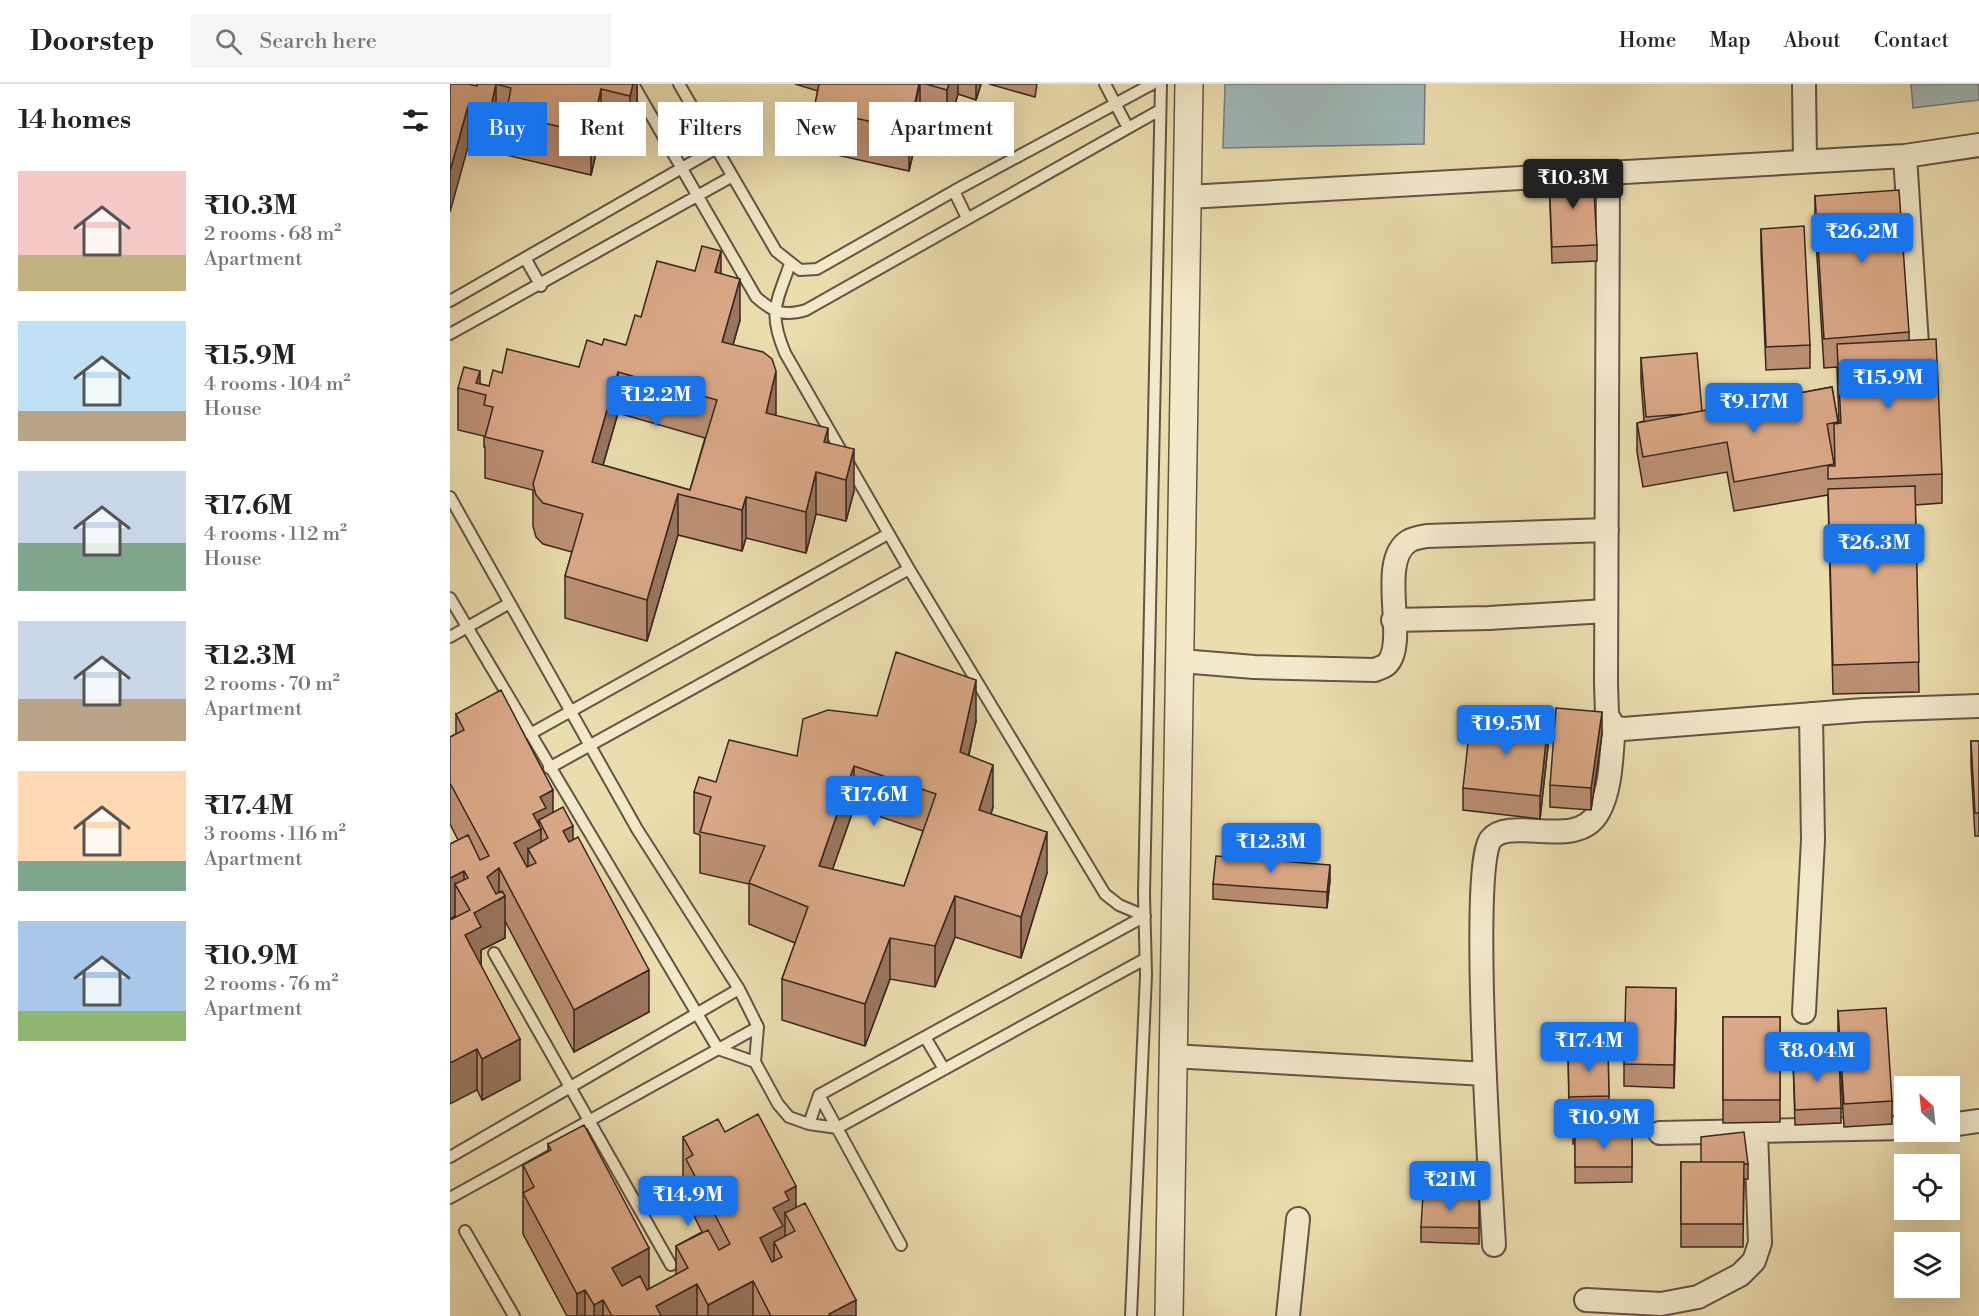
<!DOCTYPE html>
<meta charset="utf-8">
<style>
:root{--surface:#fff;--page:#f6f6f6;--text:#222;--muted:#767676;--line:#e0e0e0;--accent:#1a73e8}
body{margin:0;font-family:"Libre Bodoni",serif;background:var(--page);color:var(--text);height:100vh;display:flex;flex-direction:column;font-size:22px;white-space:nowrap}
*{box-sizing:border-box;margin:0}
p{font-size:20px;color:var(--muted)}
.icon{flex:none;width:33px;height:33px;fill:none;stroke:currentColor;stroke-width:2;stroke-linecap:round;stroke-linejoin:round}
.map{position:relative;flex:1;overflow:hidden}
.panel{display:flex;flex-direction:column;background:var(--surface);width:450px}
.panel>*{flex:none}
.hud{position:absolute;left:18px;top:18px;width:570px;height:54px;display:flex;gap:12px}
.needle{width:39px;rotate:333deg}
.buttons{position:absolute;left:1444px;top:992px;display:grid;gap:12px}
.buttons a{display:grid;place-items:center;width:66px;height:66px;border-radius:0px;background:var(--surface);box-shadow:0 6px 24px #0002;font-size:30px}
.price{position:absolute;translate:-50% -51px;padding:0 14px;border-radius:6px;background:var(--accent);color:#fff;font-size:20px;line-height:39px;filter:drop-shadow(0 2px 3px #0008)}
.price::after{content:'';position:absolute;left:50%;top:36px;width:18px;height:14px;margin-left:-9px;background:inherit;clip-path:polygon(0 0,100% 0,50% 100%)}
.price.current{background:#222;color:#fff}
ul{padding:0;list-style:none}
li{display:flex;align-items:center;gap:18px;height:150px;padding:0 18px}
li span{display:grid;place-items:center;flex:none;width:168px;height:120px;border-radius:0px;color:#555}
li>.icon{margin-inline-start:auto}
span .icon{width:72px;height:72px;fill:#fffc;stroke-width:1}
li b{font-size:26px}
h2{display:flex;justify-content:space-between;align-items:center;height:72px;padding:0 18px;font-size:26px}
.chip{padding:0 21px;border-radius:0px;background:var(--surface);box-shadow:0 6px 24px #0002;font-size:21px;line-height:54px}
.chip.current{background:var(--accent);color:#fff}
header{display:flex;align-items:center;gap:36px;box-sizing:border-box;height:84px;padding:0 30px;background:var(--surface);border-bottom:2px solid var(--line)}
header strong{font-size:28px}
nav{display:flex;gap:33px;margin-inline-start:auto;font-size:21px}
.search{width:420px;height:54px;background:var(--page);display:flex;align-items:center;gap:15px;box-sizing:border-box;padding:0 21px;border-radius:0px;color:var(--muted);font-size:22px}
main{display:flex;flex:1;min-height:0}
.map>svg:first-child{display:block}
.water{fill:#9fb8b8;stroke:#757e7b;stroke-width:1.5}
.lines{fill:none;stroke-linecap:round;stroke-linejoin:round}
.service-casing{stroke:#645444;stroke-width:14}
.minor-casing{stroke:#645444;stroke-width:26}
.tertiary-casing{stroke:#645444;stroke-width:30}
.service{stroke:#f2e9ca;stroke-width:10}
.minor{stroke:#f2e9ca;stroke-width:22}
.tertiary{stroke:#f2e9ca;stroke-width:27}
.wall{fill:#bc9175;stroke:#372720;stroke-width:1.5;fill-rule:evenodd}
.shaded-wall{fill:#99765f;stroke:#372720;stroke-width:1.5}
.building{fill:#dba988;stroke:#372720;stroke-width:1.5;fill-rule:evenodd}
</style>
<header>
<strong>Doorstep</strong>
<div class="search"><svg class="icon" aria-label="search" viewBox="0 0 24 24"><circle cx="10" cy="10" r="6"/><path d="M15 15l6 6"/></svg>Search here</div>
<nav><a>Home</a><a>Map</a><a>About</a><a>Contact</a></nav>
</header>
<main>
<section class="panel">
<h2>14 homes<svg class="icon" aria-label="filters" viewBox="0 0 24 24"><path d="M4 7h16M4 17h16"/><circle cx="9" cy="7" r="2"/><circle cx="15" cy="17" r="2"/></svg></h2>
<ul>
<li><span style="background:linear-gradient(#f6c9c9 70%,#c2b280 0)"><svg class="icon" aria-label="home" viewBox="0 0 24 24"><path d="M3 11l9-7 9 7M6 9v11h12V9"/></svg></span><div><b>₹10.3M</b><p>2 rooms · 68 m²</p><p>Apartment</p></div></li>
<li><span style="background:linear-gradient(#bfe0f5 75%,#b9a48a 0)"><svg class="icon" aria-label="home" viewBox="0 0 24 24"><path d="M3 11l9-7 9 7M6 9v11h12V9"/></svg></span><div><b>₹15.9M</b><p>4 rooms · 104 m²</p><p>House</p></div></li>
<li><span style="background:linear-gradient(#c9d6e8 60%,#7fa58c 0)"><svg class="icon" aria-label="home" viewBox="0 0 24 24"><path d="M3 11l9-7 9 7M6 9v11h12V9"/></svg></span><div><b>₹17.6M</b><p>4 rooms · 112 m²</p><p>House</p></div></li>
<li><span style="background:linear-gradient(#c9d6e8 65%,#b9a48a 0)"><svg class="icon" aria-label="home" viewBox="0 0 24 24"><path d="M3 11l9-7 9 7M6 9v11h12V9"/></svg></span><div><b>₹12.3M</b><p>2 rooms · 70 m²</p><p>Apartment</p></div></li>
<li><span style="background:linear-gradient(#ffd9b3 75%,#7fa58c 0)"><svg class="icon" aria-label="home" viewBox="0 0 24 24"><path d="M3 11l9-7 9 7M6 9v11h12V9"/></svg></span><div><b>₹17.4M</b><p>3 rooms · 116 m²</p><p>Apartment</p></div></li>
<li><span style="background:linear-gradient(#a9c7e8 75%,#8fb573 0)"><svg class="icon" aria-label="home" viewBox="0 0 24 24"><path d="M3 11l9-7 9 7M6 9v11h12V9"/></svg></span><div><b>₹10.9M</b><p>2 rooms · 76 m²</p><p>Apartment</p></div></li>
</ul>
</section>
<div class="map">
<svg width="1529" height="1232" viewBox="0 0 1529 1232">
<rect width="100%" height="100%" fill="#ebddae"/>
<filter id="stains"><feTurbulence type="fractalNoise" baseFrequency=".00333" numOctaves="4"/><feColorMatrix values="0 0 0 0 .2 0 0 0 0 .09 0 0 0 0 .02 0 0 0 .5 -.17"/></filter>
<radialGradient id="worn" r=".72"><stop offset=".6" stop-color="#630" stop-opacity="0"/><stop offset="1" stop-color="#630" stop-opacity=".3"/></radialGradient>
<path class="water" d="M775,0h200l-1,60 -201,4z
M1461,0h68v16l-66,8z"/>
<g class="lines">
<defs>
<path id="service" d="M183,0l123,213c17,15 27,20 50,13l354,-200
M229,0l97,167 24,19 17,-1 137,-78 198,-107
M655,0l23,44
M504,107l13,27
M75,174l16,28
M340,180c-14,40 -22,48 -5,89l124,216 196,325 14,11 26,11
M0,217l265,-152
M0,250l281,-157
M0,413l187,332 102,160 19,38 -3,35 23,42 11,13 20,7
M0,514l268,451 37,13
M0,553l58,-33
M80,650l358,-200
M99,684l360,-199
M695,832l-326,179 -10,29 28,4 308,-169
M44,869l177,312
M475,953l19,32
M369,1011l82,150
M0,1073l289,-168
M0,1114l308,-171
M15,1147l49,85
M681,1232l15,-341 -2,-81 17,-810"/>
<path id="minor" d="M1354,0l1,77
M1455,72l13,204
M1158,88l-2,511 1,32 7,12 9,2 241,-19 115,-4
M738,113l717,-41 74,-11
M943,536l96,-2 117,-7
M731,577l73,6 121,3c4,-2 9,-3 12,-6 22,-22 -11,-103 22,-123 5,-3 13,-4 18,-5l180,-6
M1354,928l9,-172 -2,-126
M722,972l313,18
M1500,1041l29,-4
M1210,1049l245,-5
M1044,1161c-3,-53 -25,-382 -3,-406 20,-24 87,13 108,-28 13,-24 12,-58 15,-84
M1136,1216l75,4 37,-7 42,-22 14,-14 6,-18 -4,-112
M838,1232l10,-97"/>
<path id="tertiary" d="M719,1232l20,-1232"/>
</defs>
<use href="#service" class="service-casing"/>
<use href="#minor" class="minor-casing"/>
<use href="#tertiary" class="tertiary-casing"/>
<use href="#service" class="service"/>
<use href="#minor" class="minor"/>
<use href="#tertiary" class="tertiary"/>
</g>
<path class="wall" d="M0,0l27,2v-2h160v25l-7,28 -29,-6 -10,44 -85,-20v-27l-10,-2 -6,26 -22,-5z
M345,0h186l-5,16 -18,-6 -11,37 -27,-8 -11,48 -95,-21v-41l4,-18z
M539,0h48l-2,13z
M1099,91l48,70v16l-45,2z
M1365,112l94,136v8l33,134v29l-27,2 4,187 -86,2 -5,-199 -94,16 -7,-39 -84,15 -6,-35v-29l7,-2 -3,-40v-23l61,53 130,-24 6,36h1l-2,-56 -13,1 -9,-143z
M1311,145l49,116v23l-44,2 -5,-119z
M245,187l26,2 19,47 -7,25 43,68 -1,3 53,27 26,48 -8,30 -30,-7 -10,39 -60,-15 -4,13 -64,-16 -31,106 -82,-23v-42l7,-24 -29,-8 -7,-7 -3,-11v-36l-48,-12v-31h-1v-11l-26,-6v-42l22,-4 9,2 13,-13 77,-6 23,-22h24l15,-28zM168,329l87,25 -15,52 -87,-25z
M6,630l97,98 20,28 76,172 -75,40 -69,-131v17l-24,12v16l39,114 -38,20 -5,-10 -22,-174 -5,3v-75l8,-4 -8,-16v-87l6,-3z
M427,632l99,5 -7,34 24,52 -2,7 56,59 -26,85 -66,-21 -20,50 -45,-8 -25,67 -83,-26v-41l13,-36 -46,-19v-40l-49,-11v-38l-6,-2v-41l22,-10 81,-26zM404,724l69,23 -19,55 -72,-16z
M1152,650l-11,76 -41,-3v-22z
M1521,657h8v95h-4l-4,-72z
M1098,662l-8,73 -77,-9v-22z
M880,796l-3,28 -114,-9v-15z
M1226,927l-2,77 -50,-2v-22z
M1388,927l54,90v23l-48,3 -6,-93z
M1273,933h57v105l-57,1z
M1158,964l1,53h21l1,32h1v49l-57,1v-39h-2v-32h-4l-1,-62z
M1343,973l48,51v15l-46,2z
M275,1048l71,75 60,109h-289l-44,-82v-69l25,-13v-8l101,145 27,-14v-29l26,-14 -16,-32v-17l-3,-5v-41z
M1231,1078l67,2v15h-4l-1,68h-62z
M1029,1113v47l-58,-2v-15z"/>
<path class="shaded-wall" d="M46,0v42l-6,26v-41z
M183,0h4v25l-7,28v-41z
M470,0v39l-11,48v-41z
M499,0h9v10l-11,37v-41z
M526,0h5l-5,16z
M151,5v42l-10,44v-41z
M18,22v41l-18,65v-41z
M271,167v42l-6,-21z
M290,195v41l-18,63v-41z
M30,287v23l-4,-11z
M326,287v42l-10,41v-41z
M168,288v41l-26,90v-41z
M378,344v41l-4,-27z
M404,365v42l-8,30v-41z
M366,388v42l-10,39v-41z
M228,410v41l-31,106v-41z
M296,413v41l-4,13v-41z
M526,596v41l-16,72v-41z
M1152,628v22l-11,76v-22z
M1098,640v22l-8,73v-23z
M543,681v42l-14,45v-42z
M404,682v42l-35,100v-42z
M103,706v41l-14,-11v10l2,-1v41l-13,-21v28l-14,-34 19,-29 7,-17z
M123,742v42l-10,-37z
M597,748v41l-26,85v-41z
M880,781v15l-3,28v-16z
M49,784v32l6,-4v42l-24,12v18l-16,-33 22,-58z
M14,787v28l-9,-15v32l-5,3v-41z
M505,812v41l-20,50v-41z
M440,854v41l-25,67v-42z
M199,886v42l-75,40v-42z
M1226,904v23l-2,77v-23z
M70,955v41l-38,20v-41z
M27,965v41l-27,14v-41z
M346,1102v41l-11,-14v31l-3,13 -8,-15v30l-14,-34 13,-30 12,-16z
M199,1164v41l-37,20v-41z
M303,1197v35h-45v-11z
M247,1200v32h-41v-10z
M135,1206v26h-8v-22z
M153,1216v16h-9v-11z
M406,1216v16h-27v-2z"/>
<path class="building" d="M0,0h18l9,2v-2h156l-3,12 -29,-7 -10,45 -85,-20 5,-26 -15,-4 -6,27 -22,-5 -18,65z
M369,0h100l-10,46 -95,-21z
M476,0h23l-2,6z
M1143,89l4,72 -45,2 -3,-72z
M1449,106l10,142 -85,7 -9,-143z
M1354,142l6,119 -44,2 -5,-118z
M252,162l19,5 -6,21 25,7 -18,63 41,10 9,7 4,12 -10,42 62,15 -4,14 30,7 -8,31 -30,-8 -10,40 -60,-15 -4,13 -64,-16 -31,106 -82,-24 18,-62 -40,-11 -7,-8 -3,-11 10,-33 -58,-14 8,-30 -9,-2 2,-10 -28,-7 6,-21 16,4 -4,12 13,3 4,-16 9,3 5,-24 72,18 8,-27 15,5 2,-6 22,6 9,-30 6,2 16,-56 38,10zM168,288l99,28 -27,90 -98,-28z
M1486,255l6,135 -114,5v-13h7l-1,-42 7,-1 -4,-79z
M1247,269l5,58 -17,3 -39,3 -5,-59z
M1382,303l6,35 -11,2 7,40 -100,18 -7,-40 -84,15 -6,-34z
M1465,402l4,176 -86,3 -5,-176z
M446,568l80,28 -16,72 33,13 -14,45 68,22 -26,85 -66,-21 -20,50 -45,-8 -25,66 -83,-25 26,-72 -59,-24 16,-37 -65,-14 11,-35 -17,-5 5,-15 17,5 13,-42 68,16 6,-37 25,-9 49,6zM404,682l82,28 -32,92 -85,-20z
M51,606l52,100 -13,7 6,11 -13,6 8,15 -27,14 13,24 9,-4 -8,-14 20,-11 -9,-18 24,-13 10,19 -10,5 6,11 9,-5 71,133 -75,40 -75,-142 -12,9 9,17 6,-3 3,5 -31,17 7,14 -16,8 55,104 -38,20 -5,-10 -27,14v-143l20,-10 -15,-26 13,-6 -4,-7 -14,7v-34l18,-9 12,25 9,-4 -39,-73v-46l14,-7 -8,-16z
M1106,624l46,4 -11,76 -41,-3z
M1021,632l77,8 -8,72 -77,-8z
M1521,657h8v72h-4z
M766,772l114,9 -3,27 -114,-8z
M1176,903l50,1 -2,77 -50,-1z
M1436,924l6,93 -48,3 -6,-93z
M1273,933h57v83h-57z
M1158,964l1,48 -40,1 -1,-47z
M1389,971l2,53 -46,2 -2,-53z
M1180,1017l1,26 -58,2v-26z
M308,1030l38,72 -11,6 4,8 -16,8 10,18 -23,12 12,24 10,-5 -8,-15 21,-11 -10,-18 20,-10 51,97 -27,14 1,2h-59l-18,-35 -45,24 -11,-21 -41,22 5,10h-49l-9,-16 -9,5 -9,-15 -8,4 -54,-101 11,-6 -11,-22 28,-15 -3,-6 36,-19 65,123 -37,20 10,18 18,-10 7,14 41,-22 -12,-22 32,-16 11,20 11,-6 -44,-85 7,-4 -10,-18 35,-18 7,13z
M1294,1048l4,32h-4v-2h-43v-25z
M1182,1049v34h-57v-33z
M1231,1078h63l-1,62h-62z
M973,1111l56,2v31l-58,-1z"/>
<rect width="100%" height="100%" filter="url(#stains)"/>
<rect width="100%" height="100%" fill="url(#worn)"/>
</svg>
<div class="buttons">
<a><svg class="needle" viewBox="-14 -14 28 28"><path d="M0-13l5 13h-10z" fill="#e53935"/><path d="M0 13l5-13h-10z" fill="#767676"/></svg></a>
<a><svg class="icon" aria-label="locate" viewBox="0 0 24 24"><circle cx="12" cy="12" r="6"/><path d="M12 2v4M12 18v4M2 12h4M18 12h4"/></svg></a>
<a><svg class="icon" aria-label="layers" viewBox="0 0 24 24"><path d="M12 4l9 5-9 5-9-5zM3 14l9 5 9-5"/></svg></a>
</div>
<b class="price current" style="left:1123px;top:126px">₹10.3M</b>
<b class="price" style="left:1412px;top:180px">₹26.2M</b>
<b class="price" style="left:1438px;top:326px">₹15.9M</b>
<b class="price" style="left:206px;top:343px">₹12.2M</b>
<b class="price" style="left:1304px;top:350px">₹9.17M</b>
<b class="price" style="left:1424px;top:491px">₹26.3M</b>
<b class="price" style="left:1056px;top:672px">₹19.5M</b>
<b class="price" style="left:424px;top:743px">₹17.6M</b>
<b class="price" style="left:821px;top:790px">₹12.3M</b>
<b class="price" style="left:1139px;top:989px">₹17.4M</b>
<b class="price" style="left:1367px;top:999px">₹8.04M</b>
<b class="price" style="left:1154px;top:1066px">₹10.9M</b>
<b class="price" style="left:1000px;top:1128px">₹21M</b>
<b class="price" style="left:238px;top:1143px">₹14.9M</b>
<div class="hud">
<a class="chip current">Buy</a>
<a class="chip">Rent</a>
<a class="chip">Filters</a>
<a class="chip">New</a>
<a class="chip">Apartment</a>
</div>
</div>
</main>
